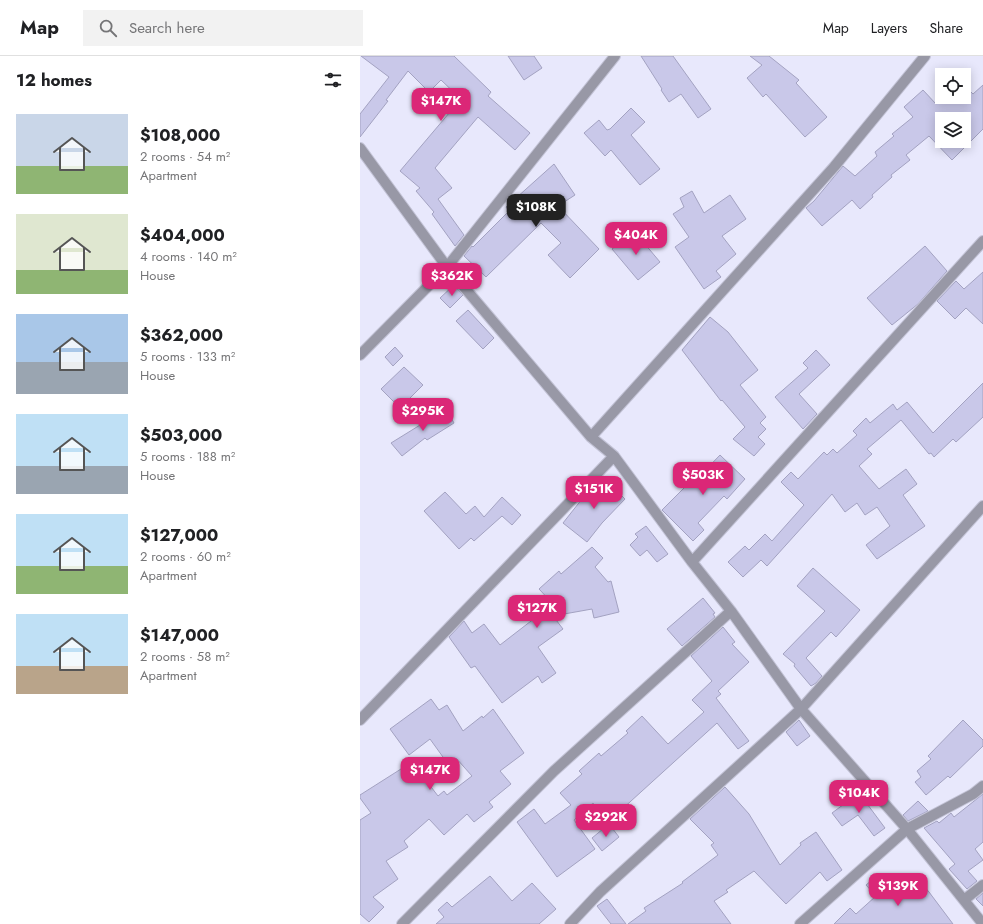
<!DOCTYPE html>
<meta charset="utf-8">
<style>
:root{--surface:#fff;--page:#f2f2f2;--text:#202124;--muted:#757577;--line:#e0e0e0;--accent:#db2777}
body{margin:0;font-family:Jost,sans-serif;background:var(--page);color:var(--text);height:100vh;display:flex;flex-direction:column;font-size:15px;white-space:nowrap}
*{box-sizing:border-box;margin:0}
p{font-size:13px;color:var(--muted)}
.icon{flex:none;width:22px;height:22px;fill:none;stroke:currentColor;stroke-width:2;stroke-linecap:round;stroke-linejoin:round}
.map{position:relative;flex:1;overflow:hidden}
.side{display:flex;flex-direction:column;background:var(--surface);width:360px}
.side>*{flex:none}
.buttons{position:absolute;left:575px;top:12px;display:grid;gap:8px}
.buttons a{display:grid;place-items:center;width:36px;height:36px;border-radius:0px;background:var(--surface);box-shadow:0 2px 10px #0003;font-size:20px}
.price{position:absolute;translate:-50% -34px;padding:0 9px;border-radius:8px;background:var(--accent);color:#fff;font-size:13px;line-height:26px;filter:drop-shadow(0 1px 2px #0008)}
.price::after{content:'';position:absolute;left:50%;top:24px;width:12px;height:9px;margin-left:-6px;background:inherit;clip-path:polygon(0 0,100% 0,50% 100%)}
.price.on{background:#222;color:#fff}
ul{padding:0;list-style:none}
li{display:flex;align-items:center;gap:12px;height:100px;padding:0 16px}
li span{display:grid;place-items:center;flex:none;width:112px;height:80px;border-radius:0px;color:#555}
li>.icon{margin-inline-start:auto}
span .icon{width:48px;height:48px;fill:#fffc;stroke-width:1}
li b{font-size:17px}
h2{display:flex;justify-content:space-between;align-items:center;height:48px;padding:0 16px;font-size:17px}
header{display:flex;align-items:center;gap:24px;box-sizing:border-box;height:56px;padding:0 20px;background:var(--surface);border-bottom:1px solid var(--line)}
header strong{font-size:19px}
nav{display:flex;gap:22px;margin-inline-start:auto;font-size:14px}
.search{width:280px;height:36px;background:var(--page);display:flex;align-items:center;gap:10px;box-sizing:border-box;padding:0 14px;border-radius:0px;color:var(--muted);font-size:15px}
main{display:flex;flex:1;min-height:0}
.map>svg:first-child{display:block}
.building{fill:#c9c8e9;stroke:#a3a2c1;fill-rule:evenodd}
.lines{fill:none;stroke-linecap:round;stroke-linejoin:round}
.street-casing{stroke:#c3c3d6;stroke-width:12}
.street{stroke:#9898a6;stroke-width:10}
</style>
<header>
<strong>Map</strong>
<div class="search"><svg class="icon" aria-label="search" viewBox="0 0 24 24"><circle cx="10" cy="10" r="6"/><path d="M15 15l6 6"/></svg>Search here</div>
<nav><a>Map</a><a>Layers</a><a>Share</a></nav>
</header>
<main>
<section class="side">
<h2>12 homes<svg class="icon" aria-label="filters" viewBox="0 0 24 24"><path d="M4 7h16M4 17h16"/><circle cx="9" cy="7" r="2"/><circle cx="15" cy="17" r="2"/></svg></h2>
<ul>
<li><span style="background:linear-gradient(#c9d6e8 65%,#8fb573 0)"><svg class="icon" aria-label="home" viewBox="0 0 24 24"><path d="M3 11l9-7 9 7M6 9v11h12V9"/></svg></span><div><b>$108,000</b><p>2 rooms · 54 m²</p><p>Apartment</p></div></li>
<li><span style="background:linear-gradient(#dfe7d0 70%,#8fb573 0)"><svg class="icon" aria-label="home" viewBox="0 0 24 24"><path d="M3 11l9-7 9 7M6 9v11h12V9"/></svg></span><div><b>$404,000</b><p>4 rooms · 140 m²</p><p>House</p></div></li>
<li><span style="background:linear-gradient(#a9c7e8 60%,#9aa5b1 0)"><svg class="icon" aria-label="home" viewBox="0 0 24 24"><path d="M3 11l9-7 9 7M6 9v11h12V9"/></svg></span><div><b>$362,000</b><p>5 rooms · 133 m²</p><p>House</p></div></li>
<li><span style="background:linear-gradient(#bfe0f5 65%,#9aa5b1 0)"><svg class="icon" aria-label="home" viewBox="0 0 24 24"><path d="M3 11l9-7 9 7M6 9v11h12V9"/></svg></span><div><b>$503,000</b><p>5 rooms · 188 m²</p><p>House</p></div></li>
<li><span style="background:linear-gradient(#bfe0f5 65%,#8fb573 0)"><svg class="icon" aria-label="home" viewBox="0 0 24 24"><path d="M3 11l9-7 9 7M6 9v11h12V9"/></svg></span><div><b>$127,000</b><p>2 rooms · 60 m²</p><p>Apartment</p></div></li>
<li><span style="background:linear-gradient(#bfe0f5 65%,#b9a48a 0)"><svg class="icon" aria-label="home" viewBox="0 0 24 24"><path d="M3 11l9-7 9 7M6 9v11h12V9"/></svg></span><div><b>$147,000</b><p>2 rooms · 58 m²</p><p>Apartment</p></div></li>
</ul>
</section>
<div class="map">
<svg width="623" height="868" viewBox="0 0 623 868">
<rect width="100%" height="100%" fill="#e8e8fc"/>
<path class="building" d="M1,0h93l37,36 -3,4 42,37 -15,17 -37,-33 -43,51 17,20 -14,11 26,36 -9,11 -23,-32 2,-2 -18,-21 4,-3 -20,-17 61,-72 -20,-19 -12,12 -21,-21 -22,29 2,1 -28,36v-23l29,-37z
M148,0h26l8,12 -18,12z
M281,0h32l38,53 -13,9 -17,-24 -12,8 -8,-12 1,-1z
M390,0h19l30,24 -3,3 31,34 -22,20 -39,-43 -3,3 -16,-19 15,-13z
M623,29v44l-31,31 -23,-24 -23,19 4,5 -19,15 1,2 -20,18 1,2 -13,12 -8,-9 -30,26 -16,-18 8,-7 29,-35 12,10 22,-20 -2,-4 19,-16 -2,-2 21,-17 -9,-10 19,-17 13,14 8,-7h20l6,-6 3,3zM582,63h22v22h-22z
M271,52l14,14 -14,13 29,34 -20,16 -29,-35 -6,6 -21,-23 15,-13 8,10 3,-1z
M194,108l21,31 -17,11 41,43 -29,29 -22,-23 13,-12 -20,-20 -55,54 -22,-21 8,-10 1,1 36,-36 -3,-4z
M332,135l12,22 26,-18 16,24 -24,17 14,18 -20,17 5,6 -17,12 -29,-42 14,-10 -16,-23 11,-7 -4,-9z
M274,175l26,31 -22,18 -26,-31z
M565,190l22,25 -29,33 -26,21 -25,-27z
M623,216v52l-17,-16 -11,11 -18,-18 19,-20 8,8z
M94,229l9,10 -13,13 -10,-10z
M108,254l26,28 -11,11 -27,-28z
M350,261l18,15 30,38 -18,15 26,32 -6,6 6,6 -8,8 7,7 -11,12 -21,-17 12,-12 -23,-27 -1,1 -39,-51z
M35,291l8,9 -10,10 -8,-9z
M456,294l14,15 -31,29 18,20 -14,15 -28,-32 33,-29 -5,-5z
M44,311l19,18 -23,23 -19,-19z
M623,327v34l-27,25 -3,-3 -19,18 -3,-4 -2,1 -28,-34 -34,29 5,5 -13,12 20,23 27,-20 11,15 -14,11 22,31 -48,33 -11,-14 24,-19 -13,-19 -12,8 -8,-12 -12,9 -13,-18 -65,72 -6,-6 -18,17 -15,-15 17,-16 4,4 16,-16 7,7 32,-36 -23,-23 10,-10 7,7 26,-27 3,3 6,-6 4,4 20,-18 -4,-4 13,-13 4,5 23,-19 4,6 10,-8 26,31z
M86,353l8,14 -27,17 -2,-2 -23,18 -11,-13z
M360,399l25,24 -18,20 -3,-3 -26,27 6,7 -11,11 -31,-31 32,-32 2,2z
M243,421l22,22 -23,24 -15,19 -24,-19 19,-24z
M85,436l21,22 9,-8 9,11 18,-20 19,18 -9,10 -10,-9 -28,25 -3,-3 -12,11 -35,-38z
M286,470l22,28 -11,8 -10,-12 -7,6 -10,-11 8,-8 -3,-3z
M232,491l11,11 -8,9 13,15 3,-1 8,31 -25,6 -2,-9 -39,7 10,13 -25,18 18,26 -14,10 -4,-7 -36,27 -27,-37 -4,2 -22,-31 15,-16 8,12 12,-9 16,21 53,-41 -14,-15 20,-18 2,3z
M453,512l47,42 -24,27 -5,-5 -25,26 16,18 -6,7 -5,3 -17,-20 1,-2 -12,-10 42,-43 -28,-25z
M343,542l12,15 -2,1 2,3 -33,29 -15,-17z
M363,571l12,15 -3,2 17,18 -31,29 3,3 -5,4 33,43 -11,8 -21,-26 -108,98 -16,-18 -19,17 21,29 -38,28 -40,-55 17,-13 11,15 26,-19 -11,-12 22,-19 -3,-3 20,-18 2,3 27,-23 -2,-2 16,-15 26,28 36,-32 -12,-12 20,-19 -21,-25z
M71,643l8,11 8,-5 16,26 19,-15 1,2 10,-9 31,44 -24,18 11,13 -22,18 4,5 -19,15 -7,-8 -23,21 -15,-16 -25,22 4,6 -22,14 12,18 -25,18 11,10 -15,15 -9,-8v-94l11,-7 -11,-15v-3l52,-33 26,34 6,-5 3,4 25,-19 -16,-18 -8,6 -18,-25 -21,16 -19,-26z
M439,664l11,16 -13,10 -11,-14z
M603,664l20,20v6l-33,32 -2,-2 -22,19 -11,-13 6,-5 -4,-6 14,-12 -3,-3z
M365,731l24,27 31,51 21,-20 -1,-2 16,-11 26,38 -15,11 -7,-9 -34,32 -32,-33 -28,19 2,2 -14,9 17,23h-103l18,-13 -2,-3 39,-25 -1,-1 36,-27 -7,-10 3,-2 -24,-24z
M499,737l26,35 -11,8 -16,-21 -16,11 -10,-13z
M623,738v48l-8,7 8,11 -15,11 9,10 -10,8 -18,-20 6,-5 -31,-36 13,-7 2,2 12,-10 3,4z
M558,745l10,10 -20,10 -5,-6z
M249,768l10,13 -17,14 -10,-13z
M130,820l22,25 20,-18 24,26 -17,15h-103l8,-7 -6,-7 9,-8 5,5z
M517,820l17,20 21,-20 14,16 24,32h-119l16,-16 6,6 20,-18 -10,-11z
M623,837v13l-7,-7z
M247,843l19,25h-15l-14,-18z"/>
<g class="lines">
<defs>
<path id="street" d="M0,92l87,119 144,170 23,19 78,106 39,49 70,98 106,120 76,95
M0,299l87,-88 168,-211
M231,381l243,-270 91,-111
M332,506l291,-321
M0,664l254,-264
M604,844l19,-15
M42,868l152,-153 177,-160
M210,868l30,-32 201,-183 182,-203
M440,868l107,-95 66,-35 10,-8"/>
</defs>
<use href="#street" class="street-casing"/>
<use href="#street" class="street"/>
</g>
</svg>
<div class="buttons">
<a><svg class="icon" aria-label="locate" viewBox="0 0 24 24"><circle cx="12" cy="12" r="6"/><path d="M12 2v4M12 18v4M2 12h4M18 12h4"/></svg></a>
<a><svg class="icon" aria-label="layers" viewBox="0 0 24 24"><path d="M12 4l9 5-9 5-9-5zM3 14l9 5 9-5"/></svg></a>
</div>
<b class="price" style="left:81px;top:66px">$147K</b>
<b class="price on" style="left:176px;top:172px">$108K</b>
<b class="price" style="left:276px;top:200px">$404K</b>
<b class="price" style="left:92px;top:241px">$362K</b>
<b class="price" style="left:63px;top:376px">$295K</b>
<b class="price" style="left:343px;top:440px">$503K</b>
<b class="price" style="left:234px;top:454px">$151K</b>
<b class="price" style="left:177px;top:573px">$127K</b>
<b class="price" style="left:70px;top:735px">$147K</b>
<b class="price" style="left:499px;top:758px">$104K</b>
<b class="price" style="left:246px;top:782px">$292K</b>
<b class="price" style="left:538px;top:851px">$139K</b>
</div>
</main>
